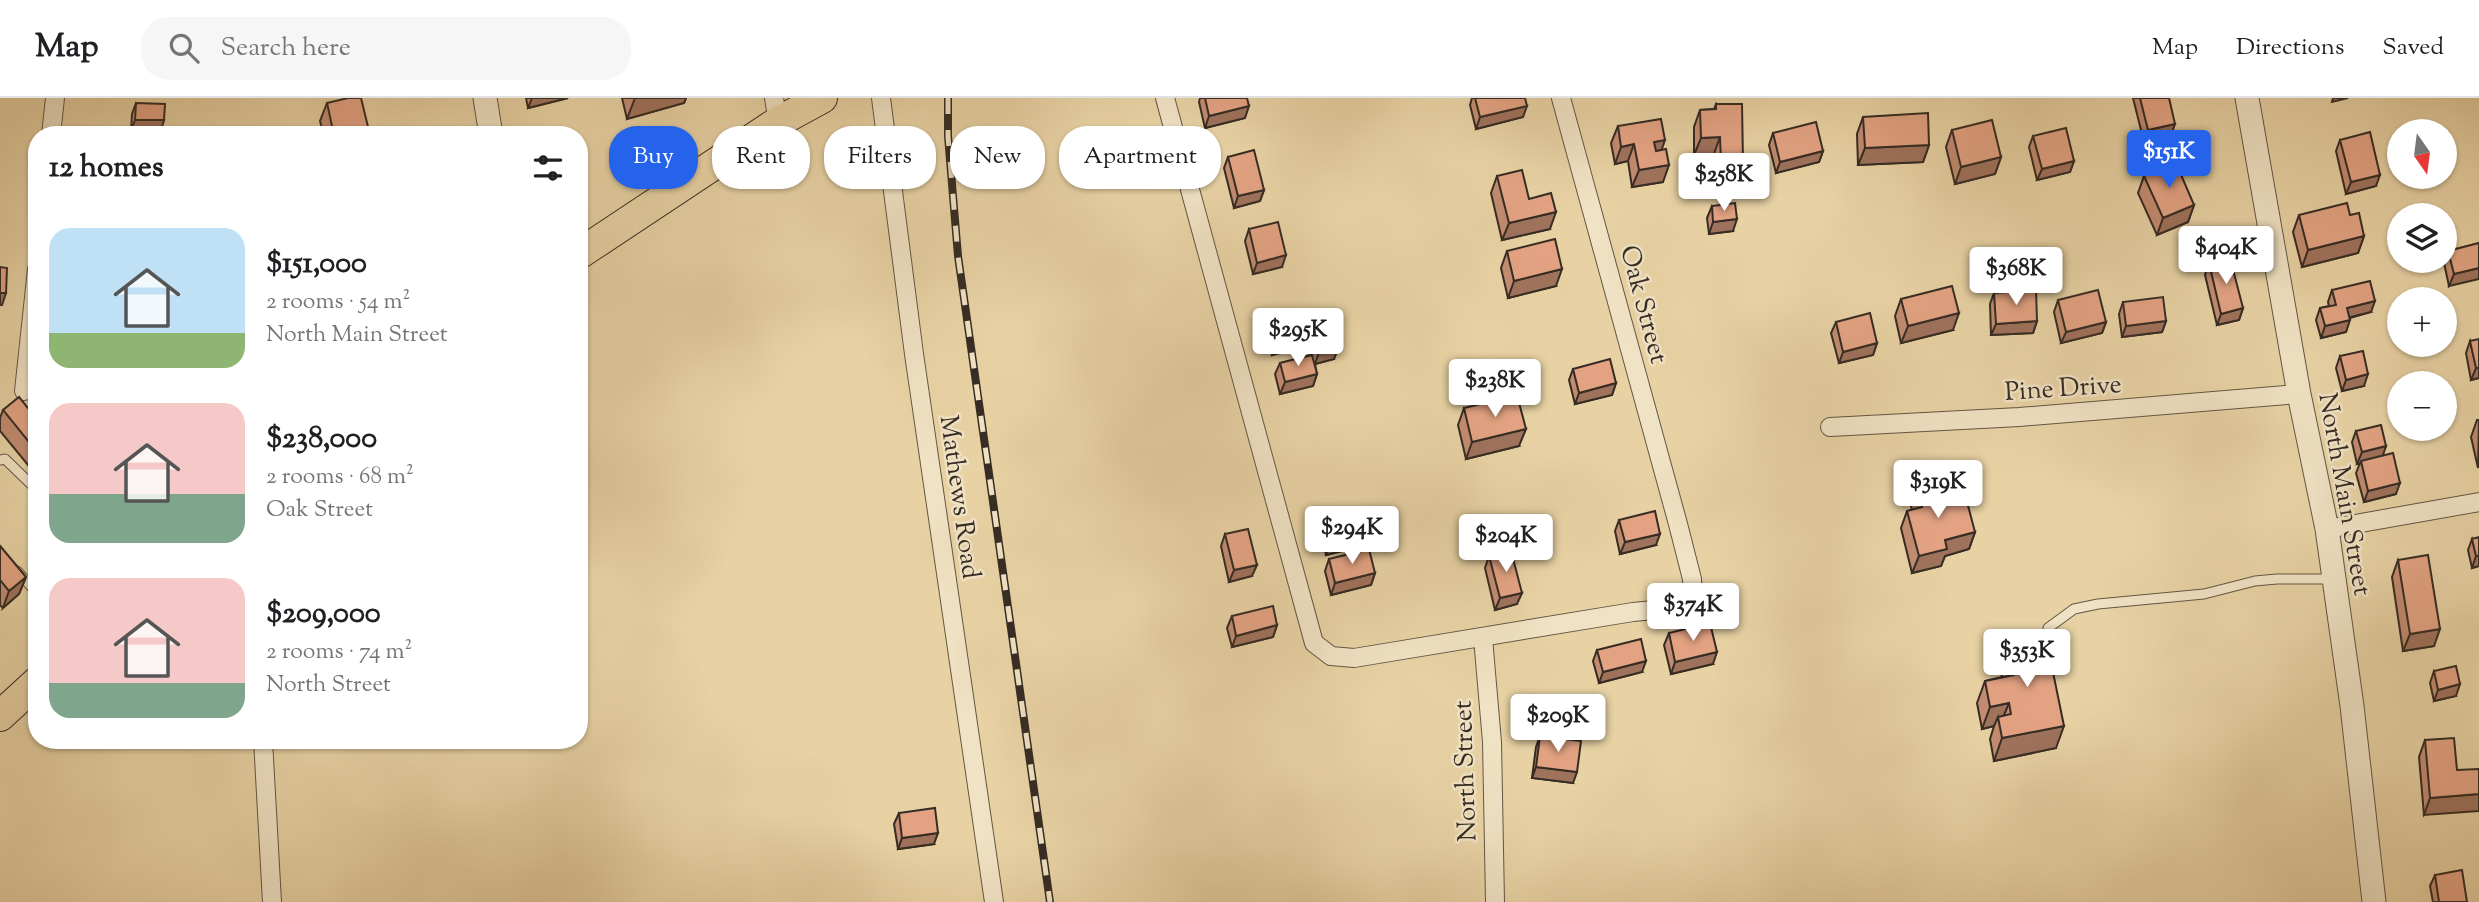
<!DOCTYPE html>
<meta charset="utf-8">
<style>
:root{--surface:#fff;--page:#f6f6f6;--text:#202124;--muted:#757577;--line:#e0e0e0;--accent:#2563eb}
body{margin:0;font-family:"Sorts Mill Goudy",serif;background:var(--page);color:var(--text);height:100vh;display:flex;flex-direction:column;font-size:26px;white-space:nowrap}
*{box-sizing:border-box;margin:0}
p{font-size:23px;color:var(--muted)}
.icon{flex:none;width:38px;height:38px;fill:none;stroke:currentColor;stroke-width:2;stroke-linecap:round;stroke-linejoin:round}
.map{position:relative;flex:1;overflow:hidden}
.side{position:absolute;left:28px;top:28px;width:560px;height:623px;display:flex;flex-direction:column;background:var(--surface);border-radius:28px;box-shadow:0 2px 5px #0004}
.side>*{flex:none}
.top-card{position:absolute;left:609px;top:28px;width:665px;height:63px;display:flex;gap:14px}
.needle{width:46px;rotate:166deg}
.buttons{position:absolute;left:2387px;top:21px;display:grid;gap:14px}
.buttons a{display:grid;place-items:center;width:70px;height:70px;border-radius:50%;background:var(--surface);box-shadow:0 2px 5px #0004;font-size:35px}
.price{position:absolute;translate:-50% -60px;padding:0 16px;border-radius:7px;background:#fff;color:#222;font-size:23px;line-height:46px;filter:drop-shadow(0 2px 4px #0008)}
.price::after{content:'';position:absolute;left:50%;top:42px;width:21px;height:16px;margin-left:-10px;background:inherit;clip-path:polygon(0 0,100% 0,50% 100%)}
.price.active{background:var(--accent);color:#fff}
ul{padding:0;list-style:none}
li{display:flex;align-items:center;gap:21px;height:175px;padding:0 21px}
li span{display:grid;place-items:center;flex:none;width:196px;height:140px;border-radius:21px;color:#555}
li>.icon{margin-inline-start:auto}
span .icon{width:84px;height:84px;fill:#fffc;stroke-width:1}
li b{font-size:30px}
h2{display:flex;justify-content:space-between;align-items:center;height:84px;padding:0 21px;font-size:30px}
.pill{padding:0 24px;border-radius:28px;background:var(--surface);box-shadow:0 2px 5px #0004;font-size:24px;line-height:63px}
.pill.active{background:var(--accent);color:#fff}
header{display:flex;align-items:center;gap:42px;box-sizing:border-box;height:98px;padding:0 35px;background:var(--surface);border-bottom:2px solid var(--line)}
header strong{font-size:33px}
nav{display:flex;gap:38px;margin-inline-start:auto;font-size:24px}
.search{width:490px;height:63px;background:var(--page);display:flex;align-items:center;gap:18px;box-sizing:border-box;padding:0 24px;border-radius:28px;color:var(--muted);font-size:26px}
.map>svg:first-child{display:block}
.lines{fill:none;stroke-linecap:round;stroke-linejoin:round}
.service-casing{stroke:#625644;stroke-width:11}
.minor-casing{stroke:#625644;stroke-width:20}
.tertiary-casing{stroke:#625644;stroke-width:25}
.primary-casing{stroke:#362c24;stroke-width:32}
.service{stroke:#f0e2c4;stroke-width:9}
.minor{stroke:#f0e2c4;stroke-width:18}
.tertiary{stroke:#f0e2c4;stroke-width:23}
.primary{stroke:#e8d2a4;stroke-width:30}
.rail-casing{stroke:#362c24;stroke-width:8}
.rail{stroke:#f0e2c4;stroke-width:5;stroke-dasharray:16;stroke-linecap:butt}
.wall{fill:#c38c71;stroke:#362c24;stroke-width:2}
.shaded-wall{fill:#9f725c;stroke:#362c24;stroke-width:2}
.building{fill:#e3a383;stroke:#362c24;stroke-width:2}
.labels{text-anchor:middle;stroke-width:5;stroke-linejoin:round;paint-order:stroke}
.street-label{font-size:26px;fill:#362c24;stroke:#f0e2c4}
</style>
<header>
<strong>Map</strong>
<div class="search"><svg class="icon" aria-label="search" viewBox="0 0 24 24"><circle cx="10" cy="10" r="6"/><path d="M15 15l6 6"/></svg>Search here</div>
<nav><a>Map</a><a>Directions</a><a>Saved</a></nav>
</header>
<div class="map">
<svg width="2479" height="804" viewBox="0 0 2479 804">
<rect width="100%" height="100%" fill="#e8d2a4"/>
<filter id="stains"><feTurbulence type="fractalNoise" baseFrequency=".00286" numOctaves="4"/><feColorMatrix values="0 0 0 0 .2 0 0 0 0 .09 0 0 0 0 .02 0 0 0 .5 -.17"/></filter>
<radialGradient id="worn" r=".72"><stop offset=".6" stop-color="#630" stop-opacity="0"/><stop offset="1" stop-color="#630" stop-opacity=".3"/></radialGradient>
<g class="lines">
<defs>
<path id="service" d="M0,362l5,-1 32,31
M17,473l20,22
M2048,530l26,-19 24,-5 106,-10 51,-13 22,-2h55"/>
<path id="minor" d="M774,0l4,24
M881,0l33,256 80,548
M1165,0l149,545 17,13 23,2 279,-46 42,-4 18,-9 -1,-20 -14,-55 -117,-426
M51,37l4,-37
M24,293l13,-122
M1830,329l189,-10 280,-23
M2327,431l152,-27
M1483,540l9,104 3,160
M263,642l9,162"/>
<path id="tertiary" d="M485,0l6,37
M2247,0l52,296 28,135 25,177 22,196"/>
<path id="primary" d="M579,156l199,-132 44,-24
M0,618l37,-34"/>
</defs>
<use href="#service" class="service-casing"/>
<use href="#minor" class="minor-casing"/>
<use href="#tertiary" class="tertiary-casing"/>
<use href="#primary" class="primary-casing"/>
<use href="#service" class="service"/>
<use href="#minor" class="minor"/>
<use href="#tertiary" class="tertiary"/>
<use href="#primary" class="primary"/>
<defs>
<path id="rail" d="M948,0v38l10,120 92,646"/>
</defs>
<use href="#rail" class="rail-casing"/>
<use href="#rail" class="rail"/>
</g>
<path class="wall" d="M526,0h42l-40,10z
M622,0h64l-2,5 -57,16z
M1200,0h47l-2,20 -40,10 -6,-26z
M1472,0h53l-2,19 -47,12 -6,-24z
M2133,0h36l2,37 -27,7z
M136,5l28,17 -4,12 -29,-1 1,-17z
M327,5l43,32h-46l-4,-14z
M1716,6l27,58 -6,17 -22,1 -1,-26 -20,1v-28l6,-17 14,-1z
M1863,19l66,28 -6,17 -65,3 -1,-31z
M1618,28l43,24 2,32 -31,5 -4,-26 -13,3 -4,-21z
M1952,32l49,27 -6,17 -40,10 -9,-37z
M1773,35l50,18 -4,11 -43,11 -7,-28z
M2033,38l41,25 -4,11 -33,8 -8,-33z
M2340,42l36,46 -30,8 -10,-43z
M1112,49l39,27 -37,10 -7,-26z
M1228,59l36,33 -4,11 -26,7 -10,-40z
M1497,78l32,23 21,30 -48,11 -11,-47z
M2144,78l50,29 -6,17 -31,13 -19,-42z
M1712,108l21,25 -24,3 -2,-16z
M2299,117h51l14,21 -6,17 -56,14 -9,-35z
M1249,131l33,38 -29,7 -8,-33z
M2479,145l-30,43 -5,-23 4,-12z
M1507,153l49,35 -48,12 -7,-30z
M2209,165l34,45 -4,12 -22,5 -12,-50z
M2332,192l39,22 -21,6 -4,14 -25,6 -5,-18 4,-12 9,-2 -1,-4z
M1994,195l43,28 -4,12 -42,2 -1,-31z
M1901,201l52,31 -52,13 -6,-27z
M2058,202l48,22 -4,11 -41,10 -7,-31z
M2123,204l43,19 -4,11 -40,5 -3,-23z
M1836,224l41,21 -4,12 -34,8 -8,-30z
M1271,226l42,9 21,26 -19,5 2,10 -4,12 -33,8 -5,-20 5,-11 32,-8 -2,-10 -38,10 -5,-19z
M2470,243l9,37 -8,2 -5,-27z
M2340,258l24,30 -22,5 -6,-23z
M1573,271l43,14 -4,12 -37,9 -6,-24z
M1464,310l55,38 -53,13 -8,-34z
M3,312l34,9v57l-37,-45v-13z
M2477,322h2l-1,48 -7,-31z
M2356,333l30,15 -4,10 14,38 -32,8 -8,-29 4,-10 -3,1 -5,-22z
M1916,387l28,19 31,28 -6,17 -24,7 -4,10 -29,7 -11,-45 6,-17 5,-1 -2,-8z
M1619,422l37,25 -36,9 -5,-23z
M1325,425l37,23 -36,9 -5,-21z
M1225,436l27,42 -23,6 -8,-36z
M2472,441l7,27 -7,2 -4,-18z
M0,448l26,31 -7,17 -16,14 -3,-3z
M1489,458l28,48 -22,6 -10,-42z
M1329,461l46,14 -4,12 -40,10 -6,-24z
M2398,462l36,86 -31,5 -11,-74z
M1232,518l45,9 -4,12 -41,10 -5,-19z
M1669,535l44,31 -42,10 -7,-29z
M2007,543l49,107 -62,13 -4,-22 4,-13 -12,3 -5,-26 8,-22 17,-4 -3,-14z
M1597,552l45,22 -43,11 -6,-22z
M2434,573l22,25 -22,5 -4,-18z
M1540,638l33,47 -41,-5 4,-31z
M2425,642l32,30 -33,45 -5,-58z
M899,715l35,31 -36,5 -4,-25z
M2435,777l32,27h-34l-3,-16z"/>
<path class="shaded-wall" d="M532,0h36l-40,10z
M635,0h51l-2,5 -57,16z
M2333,0h15l-16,4z
M1249,8l-4,12 -40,10 4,-12z
M1527,8l-4,11 -47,12 4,-12z
M135,22h29l-4,12 -29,-1z
M2175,26l-4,11 -27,7 4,-12z
M1720,39l-6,17 -20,1 7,-17z
M1665,42l-6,17 -11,2 6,-17z
M1634,46l-6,17 -13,3 6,-17z
M1929,47l-6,17 -65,3 7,-17z
M1823,53l-4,11 -43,11 4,-11z
M2001,59l-6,17 -40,10 6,-17z
M2074,63l-4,11 -33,8 5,-11z
M1743,64l-6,17 -22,1 6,-17z
M1155,65l-4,11 -37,10 4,-12z
M1669,67l-6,17 -31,5 7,-17z
M2380,77l-4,11 -30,8 5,-12z
M1264,92l-4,11 -26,7 4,-12z
M2194,107l-6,17 -31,13 6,-17z
M1556,114l-6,17 -48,11 7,-17z
M1737,121l-4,12 -24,3 4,-12z
M2364,138l-6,17 -56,14 6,-17z
M1286,157l-4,12 -29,7 4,-11z
M2479,170v11l-30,7 5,-12z
M1562,171l-6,17 -48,12 6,-17z
M0,195h6l-4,12h-2z
M2375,203l-4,11 -28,7 4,-11z
M2243,210l-4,12 -22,5 4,-11z
M1959,215l-6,17 -52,13 7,-17z
M2350,222l-4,12 -25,6 4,-12z
M2037,223l-4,12 -42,2 5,-11z
M2166,223l-4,11 -40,5 4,-11z
M2106,224l-4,11 -41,10 5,-11z
M1314,236l-5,11 -37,10 4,-11z
M1877,245l-4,12 -34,8 4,-11z
M1339,249l-5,12 -19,5 4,-12z
M2476,270h3v10l-8,2z
M1317,276l-4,12 -33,8 5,-12z
M2368,276l-4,12 -22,5 4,-11z
M1616,285l-4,12 -37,9 4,-11z
M1526,331l-7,17 -53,13 6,-17z
M2386,348l-4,12 -25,6 5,-12z
M2400,385l-4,11 -32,8 4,-11z
M1975,434l-6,17 -24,7 -4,10 -29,7 7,-17 26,-16z
M1660,436l-4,11 -36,9 5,-12z
M1366,437l-4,11 -36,9 4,-12z
M2476,458h3v10l-7,2z
M1257,467l-5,11 -23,6 5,-12z
M1375,475l-4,12 -40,10 4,-12z
M26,479l-7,17 -16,14 6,-17z
M1522,495l-5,11 -22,6 5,-12z
M1277,527l-4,12 -41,10 4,-11z
M2440,531l-6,17 -31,5 7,-17z
M1717,554l-4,12 -42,10 4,-12z
M1646,563l-4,11 -43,11 4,-11z
M2460,586l-4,12 -22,5 4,-11z
M2009,605l-9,22 -2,-8 -4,9 -12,3 8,-22z
M2064,628l-8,22 -62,13 8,-23z
M1536,669l41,5 -4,11 -41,-5z
M2479,696v17l-55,4 6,-17z
M938,735l-4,11 -36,5 4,-11z"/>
<path class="building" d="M348,0h13l9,37h-36l-7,-32z
M1205,0h42l2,8 -40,10z
M1475,0h50l2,8 -47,11z
M2140,0h29l6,26 -27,6z
M136,5l29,1 -1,16h-29z
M1716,6h26l1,58 -22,1 -1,-26 -19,1 -1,-28 16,-1z
M1928,15l1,32 -64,3 -2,-31z
M1661,21l4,21 -11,2 2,9 10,-2 3,16 -30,5 -5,-26 -13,3 -3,-21z
M1992,22l9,37 -40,10 -9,-37z
M1816,24l7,29 -43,11 -7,-29z
M2066,30l8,33 -32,8 -9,-33z
M2370,34l10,43 -29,7 -11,-42z
M1149,39l6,26 -37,9 -6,-25z
M1254,52l10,40 -26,6 -10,-39z
M2176,65l18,42 -31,13 -19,-42z
M1522,72l7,29 22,-6 5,19 -47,11 -12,-47z
M1735,105l2,16 -24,3 -1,-16z
M2347,105l3,12 9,-2 5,23 -56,14 -9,-35z
M1278,124l8,33 -29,8 -8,-34z
M1555,141l7,30 -48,12 -7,-30z
M2479,145v25l-25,6 -6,-23z
M2230,160l13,50 -22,6 -12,-51z
M0,169l7,1 -1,25h-6z
M2370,183l5,20 -28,7 3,12 -25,6 -5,-18 16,-3 -4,-15z
M1952,188l7,27 -51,13 -7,-27z
M2036,192l1,31 -41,3 -2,-31z
M2098,192l8,32 -40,10 -8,-32z
M2163,199l3,24 -40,5 -3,-24z
M1870,215l7,30 -34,9 -7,-30z
M1309,216l5,20 -38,10 -5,-20z
M1333,229l6,20 -20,5 -5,-20z
M2479,241v29h-3l-6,-27z
M2363,253l5,23 -22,6 -6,-24z
M1312,257l5,19 -32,8 -5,-19z
M1610,261l6,24 -37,10 -6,-24z
M1517,297l9,34 -54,13 -8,-34z
M19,299l18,22v33l-34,-42z
M2381,327l5,21 -24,6 -6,-21z
M2393,355l7,30 -32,8 -7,-30z
M1938,382l6,24 22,-6 9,34 -30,8 2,9 -28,7 -12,-45 15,-4 -6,-22z
M1655,413l5,23 -35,8 -6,-22z
M1361,416l5,21 -36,8 -5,-20z
M1248,431l9,36 -23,5 -9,-36z
M2479,439v19h-3l-4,-17z
M0,448l26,31 -17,14 -9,-11z
M1369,451l6,24 -40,10 -6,-24z
M1511,453l11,42 -22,5 -11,-42z
M2428,457l12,74 -30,5 -12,-74z
M1273,508l4,19 -41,11 -4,-20z
M1710,525l7,29 -42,10 -6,-29z
M2045,535l19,93 -62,12 -4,-21 13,-3 -2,-11 -19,4 -5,-26 29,-6 -7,-34z
M1641,541l5,22 -43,11 -6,-22z
M2456,568l4,18 -22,6 -4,-19z
M1540,638l41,5 -4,31 -41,-5z
M2454,640l3,32 22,-1v25l-49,4 -5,-58z
M935,710l3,25 -36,5 -3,-25z
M2462,772l5,32h-28l-4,-27z"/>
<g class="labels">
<g class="street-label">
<text transform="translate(1645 206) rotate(75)" y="9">Oak Street</text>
<text transform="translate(2063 289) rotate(-4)" y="9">Pine Drive</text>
<text transform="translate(2346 396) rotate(80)" y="9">North Main Street</text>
<text transform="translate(961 399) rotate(82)" y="9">Mathews Road</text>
<text transform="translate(1464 673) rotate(-92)" y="9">North Street</text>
</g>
</g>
<rect width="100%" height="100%" filter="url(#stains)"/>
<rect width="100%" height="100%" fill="url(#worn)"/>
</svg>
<div class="buttons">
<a><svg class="needle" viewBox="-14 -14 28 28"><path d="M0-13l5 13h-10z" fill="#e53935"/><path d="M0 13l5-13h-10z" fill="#757577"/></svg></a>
<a><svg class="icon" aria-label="layers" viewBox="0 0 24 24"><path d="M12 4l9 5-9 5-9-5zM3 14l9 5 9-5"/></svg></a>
<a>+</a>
<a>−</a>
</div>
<b class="price active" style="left:2169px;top:92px">$151K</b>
<b class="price" style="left:1724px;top:115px">$258K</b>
<b class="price" style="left:2226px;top:188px">$404K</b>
<b class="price" style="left:2016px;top:209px">$368K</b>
<b class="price" style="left:1298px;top:270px">$295K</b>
<b class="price" style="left:1495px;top:321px">$238K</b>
<b class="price" style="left:1938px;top:422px">$319K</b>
<b class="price" style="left:1352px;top:468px">$294K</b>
<b class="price" style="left:1506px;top:476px">$204K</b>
<b class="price" style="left:1693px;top:545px">$374K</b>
<b class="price" style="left:2027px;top:591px">$353K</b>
<b class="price" style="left:1558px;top:656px">$209K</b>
<div class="top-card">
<a class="pill active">Buy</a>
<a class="pill">Rent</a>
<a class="pill">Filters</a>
<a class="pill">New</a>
<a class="pill">Apartment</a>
</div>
<section class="side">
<h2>12 homes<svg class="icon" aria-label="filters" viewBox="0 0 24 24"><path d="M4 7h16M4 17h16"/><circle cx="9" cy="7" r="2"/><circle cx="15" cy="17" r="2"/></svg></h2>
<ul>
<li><span style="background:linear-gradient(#bfe0f5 75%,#8fb573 0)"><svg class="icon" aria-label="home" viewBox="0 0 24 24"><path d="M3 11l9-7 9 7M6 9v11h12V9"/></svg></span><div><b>$151,000</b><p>2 rooms · 54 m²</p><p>North Main Street</p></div></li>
<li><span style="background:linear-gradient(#f6c9c9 65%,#7fa58c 0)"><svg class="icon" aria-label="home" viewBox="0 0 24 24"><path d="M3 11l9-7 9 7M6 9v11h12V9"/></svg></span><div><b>$238,000</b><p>2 rooms · 68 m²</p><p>Oak Street</p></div></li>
<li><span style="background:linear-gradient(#f6c9c9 75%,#7fa58c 0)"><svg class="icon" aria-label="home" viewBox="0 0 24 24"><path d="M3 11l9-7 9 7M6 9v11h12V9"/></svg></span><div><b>$209,000</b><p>2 rooms · 74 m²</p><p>North Street</p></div></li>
</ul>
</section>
</div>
